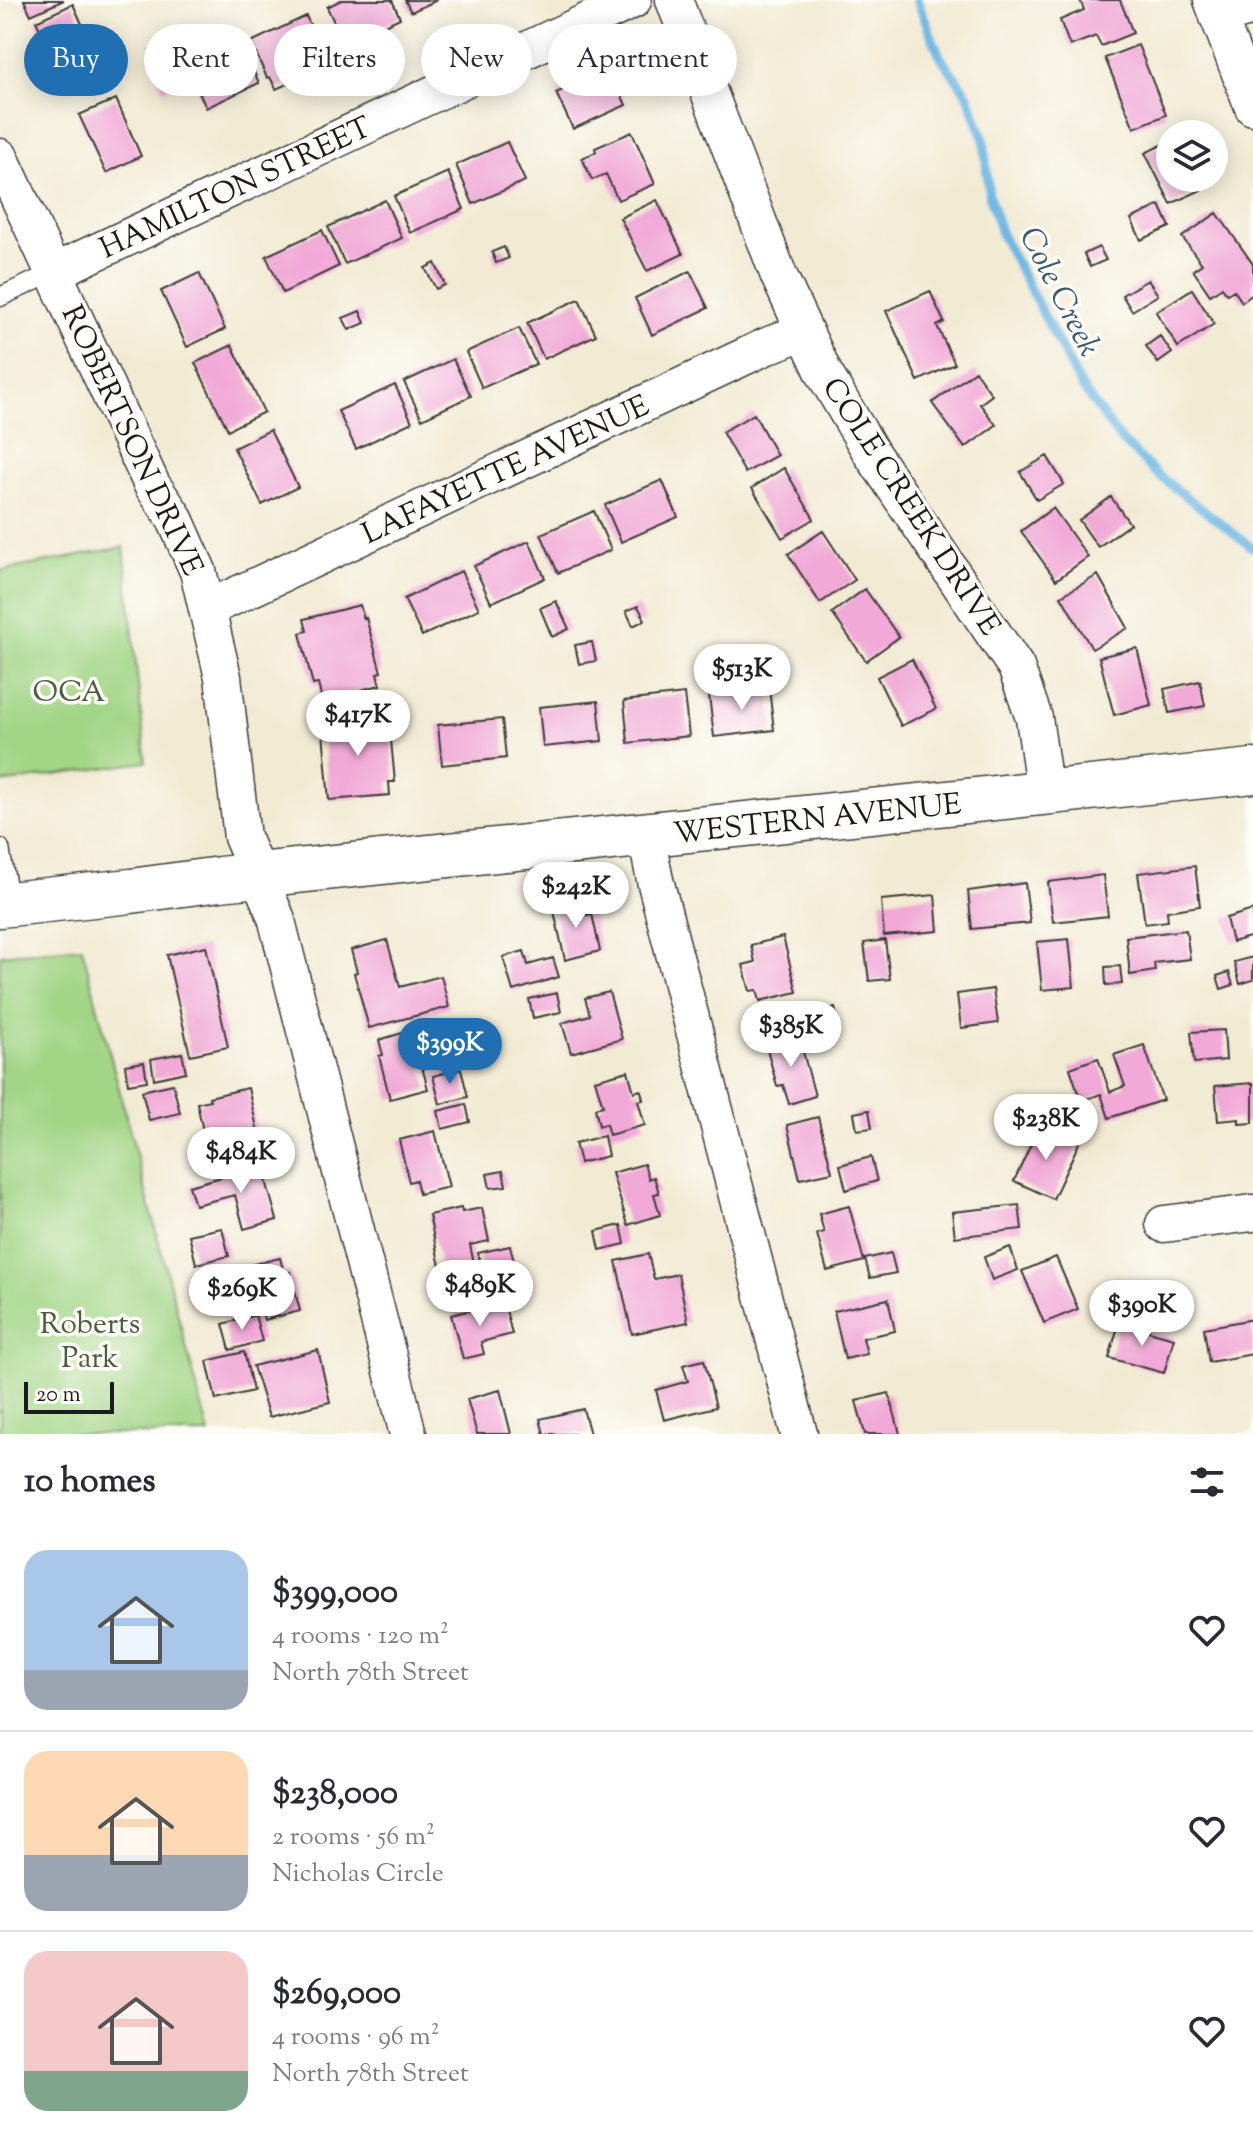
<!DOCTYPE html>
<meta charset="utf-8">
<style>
:root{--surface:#fff;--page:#f2f2f3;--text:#2b2b33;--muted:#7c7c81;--line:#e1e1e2;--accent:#1f6fb2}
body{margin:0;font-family:"Sorts Mill Goudy",serif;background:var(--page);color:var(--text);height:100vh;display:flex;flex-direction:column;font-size:30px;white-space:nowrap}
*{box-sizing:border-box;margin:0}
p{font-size:26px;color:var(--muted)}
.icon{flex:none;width:44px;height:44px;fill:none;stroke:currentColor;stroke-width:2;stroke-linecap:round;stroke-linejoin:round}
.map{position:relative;height:1434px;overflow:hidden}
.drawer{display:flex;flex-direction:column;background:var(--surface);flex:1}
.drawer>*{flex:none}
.hud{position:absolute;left:24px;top:24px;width:800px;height:72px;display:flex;gap:16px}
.buttons{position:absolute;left:1156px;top:120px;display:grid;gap:16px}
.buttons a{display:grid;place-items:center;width:72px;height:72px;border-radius:50%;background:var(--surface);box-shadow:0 4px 20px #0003;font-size:40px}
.scale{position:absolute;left:24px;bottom:20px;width:90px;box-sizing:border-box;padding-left:8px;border:4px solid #1c1c1c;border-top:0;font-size:22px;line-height:28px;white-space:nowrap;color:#1c1c1c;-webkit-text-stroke:6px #fdfcf7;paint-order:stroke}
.price{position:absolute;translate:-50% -68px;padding:0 18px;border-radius:28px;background:#fff;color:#222;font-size:26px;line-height:52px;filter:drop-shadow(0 2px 4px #0008)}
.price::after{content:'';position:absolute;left:50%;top:48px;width:24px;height:18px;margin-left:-12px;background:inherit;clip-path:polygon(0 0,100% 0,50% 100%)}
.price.current{background:var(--accent);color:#fff}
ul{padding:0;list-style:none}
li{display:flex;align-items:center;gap:24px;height:200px;padding:0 24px}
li+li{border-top:2px solid var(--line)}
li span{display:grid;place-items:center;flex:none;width:224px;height:160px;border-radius:24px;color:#555}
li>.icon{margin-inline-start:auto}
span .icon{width:96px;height:96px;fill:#fffc;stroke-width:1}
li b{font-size:34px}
h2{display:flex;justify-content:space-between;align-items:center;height:96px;padding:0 24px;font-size:34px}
.tag{padding:0 28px;border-radius:36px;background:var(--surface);box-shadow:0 4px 20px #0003;font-size:28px;line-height:72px}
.tag.current{background:var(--accent);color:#fff}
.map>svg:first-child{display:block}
.green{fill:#a2d586;stroke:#5f7851;stroke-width:2}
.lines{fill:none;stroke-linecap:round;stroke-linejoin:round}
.stream{stroke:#6cb8e5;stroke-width:9}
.building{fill:#f1a9d7}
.service-casing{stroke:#3c3b38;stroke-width:21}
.minor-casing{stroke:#3c3b38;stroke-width:39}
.tertiary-casing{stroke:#3c3b38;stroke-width:47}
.service{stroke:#fff;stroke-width:18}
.minor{stroke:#fff;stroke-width:36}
.tertiary{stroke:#fff;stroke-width:44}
.labels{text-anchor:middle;stroke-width:7;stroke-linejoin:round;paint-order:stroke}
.street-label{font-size:30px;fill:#1c1c1c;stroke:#fdfcf7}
.park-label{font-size:30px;fill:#4b5d41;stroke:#fdfcf7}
.water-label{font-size:32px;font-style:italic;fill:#3c5a6c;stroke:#fdfcf7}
</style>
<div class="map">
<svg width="1253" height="1434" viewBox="0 0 1253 1434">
<rect width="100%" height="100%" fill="#fdfcf7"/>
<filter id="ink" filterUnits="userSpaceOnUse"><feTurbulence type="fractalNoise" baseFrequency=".0125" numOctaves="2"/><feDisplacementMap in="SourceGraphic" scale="16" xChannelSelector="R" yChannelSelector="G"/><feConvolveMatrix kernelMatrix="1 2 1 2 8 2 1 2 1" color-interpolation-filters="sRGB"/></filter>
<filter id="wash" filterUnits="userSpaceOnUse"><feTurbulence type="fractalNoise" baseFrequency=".006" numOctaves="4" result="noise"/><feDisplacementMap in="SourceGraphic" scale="32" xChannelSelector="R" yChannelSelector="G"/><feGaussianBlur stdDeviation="1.8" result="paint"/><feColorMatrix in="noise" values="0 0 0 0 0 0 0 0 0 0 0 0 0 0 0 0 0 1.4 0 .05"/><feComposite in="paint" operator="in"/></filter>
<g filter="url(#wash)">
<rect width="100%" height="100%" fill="#f2ebd4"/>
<path class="green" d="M124,547l22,215 -145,21 -1,-212z
M82,947l127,487h-209v-479z"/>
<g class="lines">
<path class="stream" d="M917,0l23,56 28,39 16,45 5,54 12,40 80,152 39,53 38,36 95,73"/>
</g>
<g id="blocks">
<path class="building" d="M24,0h40l-33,15z
M341,0h51l8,18 -56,26 -17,-37z
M405,0h32l-26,12z
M1080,0h40l13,33 -32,13 -5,-10 -26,10 -10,-26 24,-10z
M73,4l32,71 -36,17 -33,-71z
M306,16l18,39 -37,18 5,9 -16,7 -6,-12 -3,1 -16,-36z
M1138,45l28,70 -32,13 -29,-70z
M163,46l5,14 -13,5 -5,-15z
M242,46l17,37 -53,25 -17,-38z
M609,69l17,36 -53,24 -17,-36z
M167,70l7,16 -11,4 -7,-16z
M116,99l25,57 -35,17 -27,-58z
M632,132l23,52 -37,16 -12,-26 -14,6 -10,-22 14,-6 -1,-4z
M1170,141v37h25l6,12 -30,14 -26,-51z
M507,142l18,39 -52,23 -17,-39z
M448,172l16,37 -54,24 -16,-37z
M385,200l17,38 -57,26 -17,-37z
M657,200l26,54 -36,17 -27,-53z
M1160,205l10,22 -29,13 -10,-21z
M1217,213l36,51v30l-11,8 -8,-12 -7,4 -5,-7 -12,8 -17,-25 9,-6 -20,-27z
M322,230l17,36 -56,27 -17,-37z
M504,247l5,11 -13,5 -4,-11z
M1099,247l7,13 -16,7 -6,-13z
M435,263l10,22 -9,4 -11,-21z
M690,271l18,37 -56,27 -17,-37z
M199,273l26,56 -38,18 -26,-56z
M1148,280l10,15 -26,16 -10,-16z
M1192,289l22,35 -36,23 -22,-35z
M930,291l14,31 -7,4 18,38 -37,17 -32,-70z
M579,299l17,36 -52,24 -17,-36z
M360,311l5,12 -16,7 -6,-12z
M519,328l17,36 -54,24 -16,-36z
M1160,336l12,17 -14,10 -12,-17z
M232,345l32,67 -36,18 -33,-67z
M453,359l18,37 -49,23 -18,-37z
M975,371l17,24 -12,9 16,21 -31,23 -33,-45z
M395,385l17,37 -56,27 -18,-38z
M754,414l23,41 -32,18 -23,-41z
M270,430l28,57 -36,18 -28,-57z
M1047,456l17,28 -27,16 -17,-28z
M784,468l30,51 -32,19 -30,-50z
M662,480l16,37 -57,25 -16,-37z
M1111,497l19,27 -32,23 -19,-27z
M1053,508l35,49 -32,23 -35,-49z
M594,511l17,39 -53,23 -17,-39z
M823,531l32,49 -35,23 -32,-49z
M529,541l16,37 -54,25 -17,-37z
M461,571l18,38 -57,27 -18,-37z
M1098,575l30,53 -36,21 -31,-53z
M865,589l34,48 -33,24 -34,-48z
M556,601l13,28 -17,8 -12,-29z
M360,605l4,14 2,-1 15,54 -4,1 3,12 -58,15 -4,-16 -5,1 -13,-52 7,-2 -3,-12z
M638,606l7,14 -12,6 -7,-15z
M592,642l4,19 -17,3 -4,-19z
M1137,648l14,57 -37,10 -15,-58z
M912,659l24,50 -35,17 -24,-49z
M1200,681l5,25 -36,7 -5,-24z
M769,688l5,42 -60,7 -5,-42z
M684,694l5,42 -61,7 -4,-42z
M598,701l4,40 -59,6 -4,-40z
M385,715l1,15h4l5,52h-6l1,13 -61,5 -7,-79z
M502,719l4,39 -64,7 -4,-40z
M1195,866l5,40 -33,5 1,10 -23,3 -7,-51z
M1103,875l5,41 -55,6 -5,-40z
M1025,883l5,40 -58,6 -4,-38z
M935,895l3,36 -54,5 -3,-36z
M584,901l3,14 5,-1 8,37 -35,9 -12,-53z
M1253,910v26l-21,6 -6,-24z
M1186,930l4,29 -36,4 1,8 -25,4 -4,-38z
M783,937l14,55 -37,9 -3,-11 -7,1 -7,-26 12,-3 -4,-17z
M1069,939l5,48 -32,3 -5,-48z
M387,940l13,47 41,-11 8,31 -80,21 -15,-55 3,-1 -6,-22z
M885,940l5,39 -21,2 -5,-38z
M206,946l22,101 -38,8 -23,-100z
M524,951l4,14 25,-7 6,19 -46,14 -10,-34z
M1253,957v23l-13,4 -6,-22z
M1120,966l2,18 -16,1 -1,-18z
M1229,972l4,13 -12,4 -4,-13z
M993,989l5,34 -37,5 -4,-34z
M609,992l13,47 -51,14 -9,-30 28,-8 -5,-17z
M557,993l4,19 -28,6 -4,-19z
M835,1008l4,20 -32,6 -3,-20z
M412,1030l16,59 -38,10 -11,-43 4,-1 -4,-15z
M1224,1030l2,30 -32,3 -3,-31z
M799,1037l16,59 -26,8 -6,-19 -6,1 -11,-41z
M1144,1045l19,55 -54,18 -8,-24 -20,7 -11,-33 28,-10 12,34 15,-6 -11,-31z
M182,1053l4,19 -32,7 -3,-20z
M144,1062l3,19 -19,3 -3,-19z
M461,1069l7,28 -28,7 -7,-28z
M628,1071l6,21 7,-2 2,10 -5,1 7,24 -36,10 -3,-11 -7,2 -4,-18 8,-2 -8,-26z
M1253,1083v40l-14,1v-5l-21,2 -3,-35z
M173,1084l7,29 -31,7 -7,-29z
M248,1088l12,53 -38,8 -5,-21 -14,3 -6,-28 13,-3 -1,-3z
M466,1104l4,18 -28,7 -4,-18z
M869,1110l3,18 -15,2 -3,-17z
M818,1117l14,55 -32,7 -13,-54z
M1040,1125l39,18 -26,56 -39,-18z
M435,1131l14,56 -30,7 -3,-14 -7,2 -10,-42z
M604,1136l4,20 -28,7 -5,-20z
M871,1157l6,24 -31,9 -6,-25z
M644,1164l5,15 5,-2 5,16 -5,1 6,21 -32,10 -16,-52z
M262,1166l15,54 -33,9 -9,-34 -40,10 -6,-19z
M503,1171l3,15 -16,2 -3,-14z
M1019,1205l3,24 -67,8 -3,-25z
M849,1206l15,55 -37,10 -10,-37 7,-2 -5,-18z
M461,1208l1,4 20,-4 7,33 -19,4 4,19 -33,7 -12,-56z
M621,1225l4,19 -25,6 -4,-19z
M222,1228l7,28 -33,8 -7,-29z
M510,1246l7,27 -32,8 -7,-28z
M1010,1247l8,23 -26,10 -8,-23z
M891,1253l5,20 -26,5 -5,-19z
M648,1254l6,25 24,-5 10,48 -56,12 -16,-73z
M1056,1257l22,52 -34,14 -22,-52z
M280,1258l4,15 6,-1 10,39 -36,9 -14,-55z
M888,1299l7,32 -32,7 4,16 -22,5 -11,-48z
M504,1302l8,32 -31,8 3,12 -21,5 -12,-44z
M255,1315l7,26 -32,9 -7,-26z
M1253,1319v35l-44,8 -5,-34z
M1119,1323l55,15 -10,35 -55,-15z
M318,1350l12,52 -61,15 -16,-51z
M244,1352l9,39 -37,9 -9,-39z
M704,1360l12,47 -52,13 -8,-30 32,-9 -5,-16z
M500,1390l11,44h-34l-10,-35z
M889,1393l11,41h-35l-9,-33z
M583,1409l7,25h-46l-4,-15z"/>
</g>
</g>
<g filter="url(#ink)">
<use href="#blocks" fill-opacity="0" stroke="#3c3b38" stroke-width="2"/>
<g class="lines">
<defs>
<path id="service" d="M0,297l54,-25
M0,848l10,56"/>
<path id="minor" d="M674,0l105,276 45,97 48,81 144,213 18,51 11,75
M1212,0l41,107
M1218,17l35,-10
M0,157l152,328 22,32 24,54 25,106 19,160 34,80 132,517
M54,272l579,-272
M207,609l560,-263 37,-15
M646,836l9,44 144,554
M1164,1224l89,-11"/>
<path id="tertiary" d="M0,905l131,-14 89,-12 1033,-108"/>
</defs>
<use href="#service" class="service-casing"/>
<use href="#minor" class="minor-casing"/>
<use href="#tertiary" class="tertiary-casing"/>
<use href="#service" class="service"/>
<use href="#minor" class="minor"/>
<use href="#tertiary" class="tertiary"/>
</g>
</g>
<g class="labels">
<g class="street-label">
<text transform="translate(235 187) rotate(-25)" y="10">HAMILTON STREET</text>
<text transform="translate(133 440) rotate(65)" y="10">ROBERTSON DRIVE</text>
<text transform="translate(505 469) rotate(-25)" y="10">LAFAYETTE AVENUE</text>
<text transform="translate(912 506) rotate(57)" y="10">COLE CREEK DRIVE</text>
<text transform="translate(817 818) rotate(-6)" y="10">WESTERN AVENUE</text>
</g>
<g class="park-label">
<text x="69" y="701">OCA</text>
<text x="90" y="1333">Roberts<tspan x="90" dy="34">Park</tspan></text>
</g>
<g class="water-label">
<text transform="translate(1061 291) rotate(63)" y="11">Cole Creek</text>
</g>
</g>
</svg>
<div class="buttons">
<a><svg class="icon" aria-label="layers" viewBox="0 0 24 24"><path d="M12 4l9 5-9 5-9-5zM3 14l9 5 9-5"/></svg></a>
</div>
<div class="scale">20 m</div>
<b class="price" style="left:742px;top:712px">$513K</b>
<b class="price" style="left:358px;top:758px">$417K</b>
<b class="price" style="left:576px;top:930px">$242K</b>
<b class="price" style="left:791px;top:1069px">$385K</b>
<b class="price current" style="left:450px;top:1086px">$399K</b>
<b class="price" style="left:1046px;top:1162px">$238K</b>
<b class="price" style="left:241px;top:1195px">$484K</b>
<b class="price" style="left:480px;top:1328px">$489K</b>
<b class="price" style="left:242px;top:1332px">$269K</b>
<b class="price" style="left:1142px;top:1348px">$390K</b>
<div class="hud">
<a class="tag current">Buy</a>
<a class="tag">Rent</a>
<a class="tag">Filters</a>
<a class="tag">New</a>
<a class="tag">Apartment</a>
</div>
</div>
<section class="drawer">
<h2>10 homes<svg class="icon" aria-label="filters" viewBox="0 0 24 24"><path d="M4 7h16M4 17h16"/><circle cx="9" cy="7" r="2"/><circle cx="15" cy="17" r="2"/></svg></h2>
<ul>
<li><span style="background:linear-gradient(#a9c7e8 75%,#9aa5b1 0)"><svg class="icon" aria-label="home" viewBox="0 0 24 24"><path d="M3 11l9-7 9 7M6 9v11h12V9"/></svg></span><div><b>$399,000</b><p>4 rooms · 120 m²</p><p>North 78th Street</p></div><svg class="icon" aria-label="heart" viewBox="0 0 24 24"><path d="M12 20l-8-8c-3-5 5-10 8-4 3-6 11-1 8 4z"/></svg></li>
<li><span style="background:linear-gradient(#ffd9b3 65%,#9aa5b1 0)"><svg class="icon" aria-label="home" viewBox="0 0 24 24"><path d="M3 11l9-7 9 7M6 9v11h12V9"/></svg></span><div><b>$238,000</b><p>2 rooms · 56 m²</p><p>Nicholas Circle</p></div><svg class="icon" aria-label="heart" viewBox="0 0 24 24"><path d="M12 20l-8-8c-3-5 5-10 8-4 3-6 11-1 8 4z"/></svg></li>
<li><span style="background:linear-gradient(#f6c9c9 75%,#7fa58c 0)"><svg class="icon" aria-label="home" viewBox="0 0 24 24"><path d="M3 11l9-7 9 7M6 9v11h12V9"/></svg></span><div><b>$269,000</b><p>4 rooms · 96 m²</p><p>North 78th Street</p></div><svg class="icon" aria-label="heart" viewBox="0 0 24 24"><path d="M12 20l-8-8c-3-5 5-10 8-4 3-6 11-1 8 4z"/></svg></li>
</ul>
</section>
